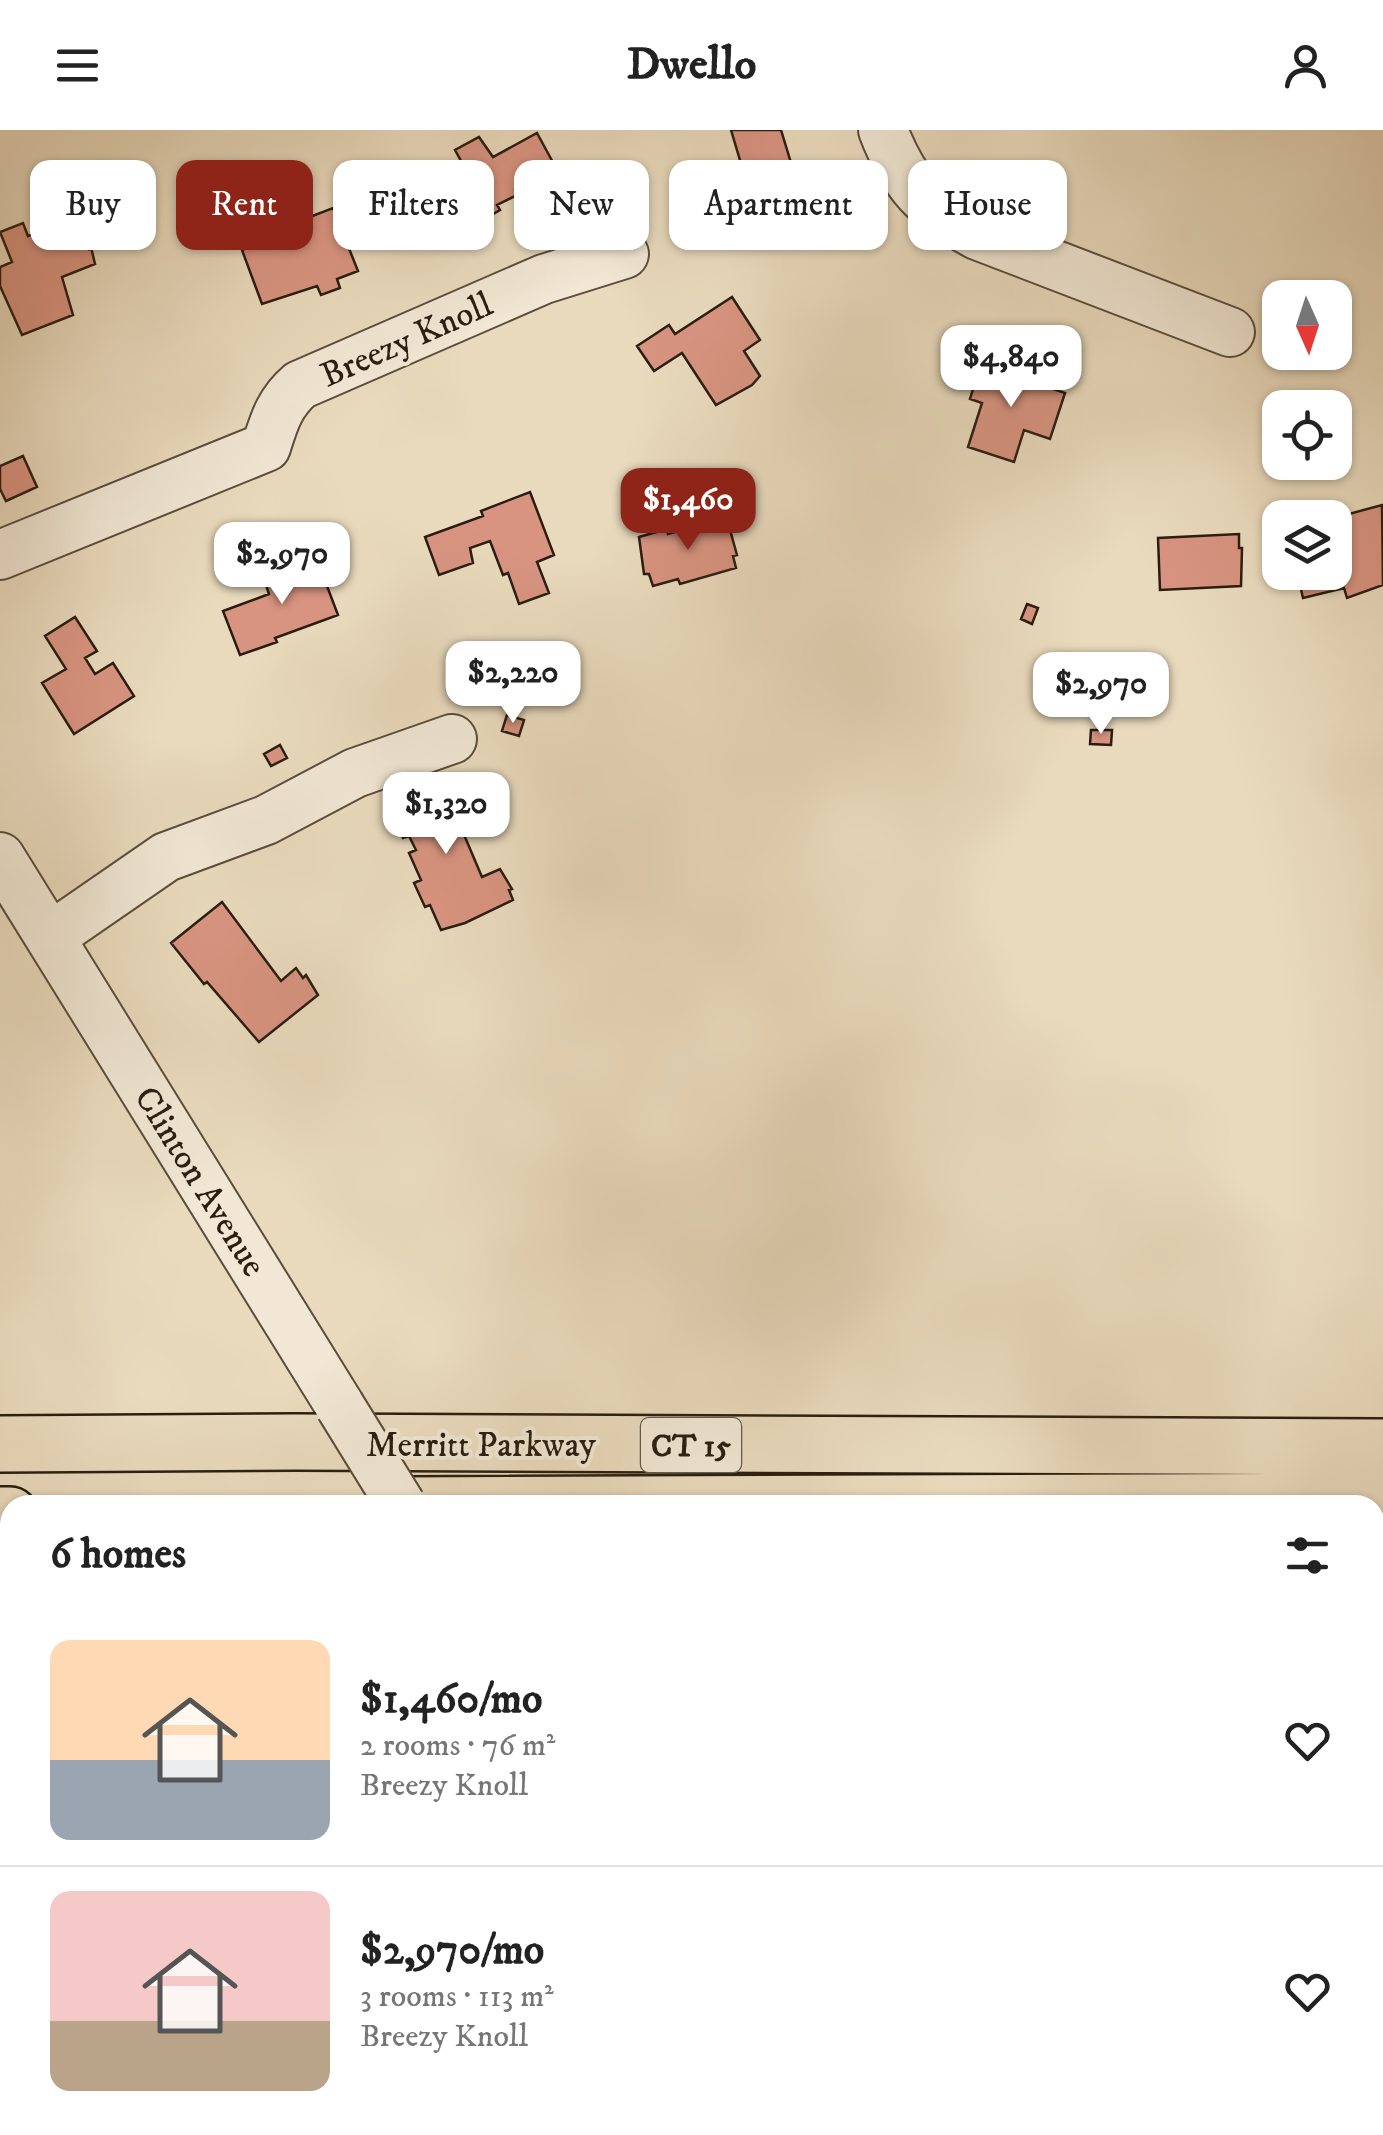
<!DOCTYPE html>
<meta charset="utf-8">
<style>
:root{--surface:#fff;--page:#f6f6f6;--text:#222;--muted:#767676;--line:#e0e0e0;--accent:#8f2418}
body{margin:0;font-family:"IM FELL DW Pica",serif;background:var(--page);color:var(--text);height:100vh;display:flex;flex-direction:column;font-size:38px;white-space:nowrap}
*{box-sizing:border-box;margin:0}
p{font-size:32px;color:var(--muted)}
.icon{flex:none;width:55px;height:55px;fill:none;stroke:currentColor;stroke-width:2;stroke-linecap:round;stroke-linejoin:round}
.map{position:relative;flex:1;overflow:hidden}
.side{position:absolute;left:0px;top:1365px;width:1385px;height:640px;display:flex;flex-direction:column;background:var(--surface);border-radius:30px 30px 0 0;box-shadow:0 2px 8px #0004}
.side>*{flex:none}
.banner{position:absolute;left:30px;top:30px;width:1325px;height:90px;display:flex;gap:20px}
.needle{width:65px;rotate:177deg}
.fabs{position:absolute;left:1262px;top:150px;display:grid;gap:20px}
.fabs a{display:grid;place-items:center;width:90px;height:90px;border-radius:20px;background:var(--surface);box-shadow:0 2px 8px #0004;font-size:50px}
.price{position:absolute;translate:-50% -85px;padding:0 22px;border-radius:20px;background:#fff;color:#222;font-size:32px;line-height:65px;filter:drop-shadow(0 2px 5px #0008)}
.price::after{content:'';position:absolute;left:50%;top:60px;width:30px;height:22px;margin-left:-15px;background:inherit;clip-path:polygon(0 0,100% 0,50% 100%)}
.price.current{background:var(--accent);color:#fff}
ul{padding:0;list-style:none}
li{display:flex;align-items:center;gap:30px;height:250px;padding:0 50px}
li+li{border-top:2px solid var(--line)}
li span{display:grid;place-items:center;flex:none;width:280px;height:200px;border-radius:20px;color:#555}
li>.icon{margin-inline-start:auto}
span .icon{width:120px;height:120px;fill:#fffc;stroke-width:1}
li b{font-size:42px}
h2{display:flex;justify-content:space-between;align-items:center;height:120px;padding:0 50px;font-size:42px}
.chip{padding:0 35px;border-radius:20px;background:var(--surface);box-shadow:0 2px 8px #0004;font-size:35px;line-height:90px}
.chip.current{background:var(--accent);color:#fff}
header{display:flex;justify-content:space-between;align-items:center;height:130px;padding:0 50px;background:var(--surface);font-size:45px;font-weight:800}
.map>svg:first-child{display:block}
.building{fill:#d89481;stroke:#2a1d10;stroke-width:2.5}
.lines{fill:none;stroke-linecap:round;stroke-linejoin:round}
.minor-casing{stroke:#5a4c3b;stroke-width:52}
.highway-casing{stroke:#2a1d10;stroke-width:60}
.minor{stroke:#f1e7d4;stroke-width:48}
.highway{stroke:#e9dabd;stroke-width:55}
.minor-bridge-casing{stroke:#5a4c3b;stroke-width:52;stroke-linecap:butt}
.minor-bridge{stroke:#f1e7d4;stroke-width:48}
.labels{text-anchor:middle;stroke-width:8;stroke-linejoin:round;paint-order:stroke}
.shield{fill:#f1e7d4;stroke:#665a4b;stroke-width:2.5}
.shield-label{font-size:32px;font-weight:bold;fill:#2a1d10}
.street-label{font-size:35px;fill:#2a1d10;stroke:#f1e7d4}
</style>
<header><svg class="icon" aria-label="menu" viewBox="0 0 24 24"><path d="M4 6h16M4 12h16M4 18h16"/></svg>Dwello<svg class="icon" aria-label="person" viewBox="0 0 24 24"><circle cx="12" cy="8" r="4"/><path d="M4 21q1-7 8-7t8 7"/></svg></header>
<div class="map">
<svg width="1383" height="2005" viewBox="0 0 1383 2005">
<rect width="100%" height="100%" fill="#e9dabd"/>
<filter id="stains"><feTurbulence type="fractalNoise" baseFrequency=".002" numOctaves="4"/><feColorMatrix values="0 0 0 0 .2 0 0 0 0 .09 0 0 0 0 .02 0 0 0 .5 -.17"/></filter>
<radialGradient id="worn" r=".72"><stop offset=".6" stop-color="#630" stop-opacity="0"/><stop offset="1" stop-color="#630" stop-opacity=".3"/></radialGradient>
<path class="building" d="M731,0h50l10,33 -46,14z
M537,3l19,35 -41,22 2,5 -20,10 3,5 -12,7 -4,-5 -22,12 -22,-39 26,-15 -11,-20 24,-13 14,20z
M333,78l7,17 3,-1 2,6 -3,1 16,40 -21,8 3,9 -19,7 -4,-9 -55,18 -20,-54 34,-14 -3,-5z
M76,87l13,32 2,-2 4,17 -33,13 11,38 -51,20 -22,-49v-19l12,-5 -12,-30 23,-9 5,13z
M732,167l28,43 -16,11 16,25 -8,9 -36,20 -34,-52 -28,18 -17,-25 32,-21 6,9z
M982,230l46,15 -1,5 38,13 -15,46 -26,-9 -10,32 -46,-15 14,-44 -12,-4z
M23,326l14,31 -31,14 -6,-12v-23z
M530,362l24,63 -17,7 12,31 -30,11 -11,-31 -5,2 -13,-34 -20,7 3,15 -34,12 -14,-38 58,-21 -2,-5z
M1382,375l1,80 -36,13 -3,-10 -41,10 -6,-26h38v-43l13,-4 -3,-10z
M723,390l3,11 4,-1 7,25 -4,1 3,12 -56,16 -2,-5 -25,7 -4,-12h-5l-5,-37 28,-8 1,5 18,-5 -1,-3 13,-3v4z
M1239,404v14h3l-1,38 -81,4 -2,-52z
M316,427l22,58 -63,23 2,4 -37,13 -17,-44 46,-17 -6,-18z
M1027,474l11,4 -6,16 -11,-5z
M75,487l22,34 -12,7 10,16 18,-11 21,33 -60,38 -32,-51 24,-14 -21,-33z
M507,585l17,5 -5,16 -17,-5z
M1091,600h21l-1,15 -21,-1z
M280,615l7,13 -16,8 -7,-12z
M445,645l18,38 -13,6 6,14 6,-3 20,47 18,-8 12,20 -3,1 4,10 -48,23 -24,7 -11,-25 -5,2 -11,-24 7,-3 -12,-27 7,-3 -7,-14 -6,2 -17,-37z
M222,772l59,79 15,-13 7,10 3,-3 12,20 -59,47 -52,-60 -3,2 -33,-41z
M1375,1599h8v101h-8z
M10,1863v30l-10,4v-28z
M840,1995h25l-12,10z"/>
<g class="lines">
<defs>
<path id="minor" d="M883,0c21,55 43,77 94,105l253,97
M0,425l266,-108c8,-25 13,-44 34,-62l244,-106 80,-25
M0,727l340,549
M50,807l116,-80 100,-37 89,-47 97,-34
M792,1995l7,10
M1034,2005l21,-10"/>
<path id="highway" d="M0,1314l295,-2 1088,5
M400,1375l983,-4
M0,1385h10"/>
</defs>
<use href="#minor" class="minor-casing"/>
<use href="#highway" class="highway-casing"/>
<use href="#minor" class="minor"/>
<use href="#highway" class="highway"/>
<defs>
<path id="minor-bridge" d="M340,1276l61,99"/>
</defs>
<use href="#minor-bridge" class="minor-bridge-casing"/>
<use href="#minor-bridge" class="minor-bridge"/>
</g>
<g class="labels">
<rect class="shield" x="641" y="1288" width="100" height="54" rx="8"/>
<g class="shield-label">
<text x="691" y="1326">CT 15</text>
</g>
<g class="street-label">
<text transform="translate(406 209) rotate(-24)" y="12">Breezy Knoll</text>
<text transform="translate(201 1051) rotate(58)" y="12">Clinton Avenue</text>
<text x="481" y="1326">Merritt Parkway</text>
</g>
</g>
<rect width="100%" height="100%" filter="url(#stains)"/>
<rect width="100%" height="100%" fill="url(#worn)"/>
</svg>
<div class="fabs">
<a><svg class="needle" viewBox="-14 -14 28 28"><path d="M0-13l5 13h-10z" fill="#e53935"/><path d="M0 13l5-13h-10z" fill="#767676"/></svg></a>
<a><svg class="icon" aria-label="locate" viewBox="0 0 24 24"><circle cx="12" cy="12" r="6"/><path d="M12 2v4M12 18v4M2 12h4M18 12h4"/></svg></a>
<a><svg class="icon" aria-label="layers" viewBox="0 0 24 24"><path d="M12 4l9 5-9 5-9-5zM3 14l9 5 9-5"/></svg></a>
</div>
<b class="price" style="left:1011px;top:280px">$4,840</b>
<b class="price current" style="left:688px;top:423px">$1,460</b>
<b class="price" style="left:282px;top:477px">$2,970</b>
<b class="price" style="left:513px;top:596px">$2,220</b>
<b class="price" style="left:1101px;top:607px">$2,970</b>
<b class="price" style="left:446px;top:727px">$1,320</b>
<div class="banner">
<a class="chip">Buy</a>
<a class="chip current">Rent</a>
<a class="chip">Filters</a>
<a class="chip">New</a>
<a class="chip">Apartment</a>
<a class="chip">House</a>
</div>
<section class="side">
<h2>6 homes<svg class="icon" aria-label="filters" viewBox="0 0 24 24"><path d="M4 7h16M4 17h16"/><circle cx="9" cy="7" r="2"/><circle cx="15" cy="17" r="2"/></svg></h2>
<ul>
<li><span style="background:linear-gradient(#ffd9b3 60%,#9aa5b1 0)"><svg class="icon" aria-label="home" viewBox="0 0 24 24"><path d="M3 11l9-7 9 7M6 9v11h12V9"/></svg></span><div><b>$1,460/mo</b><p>2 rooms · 76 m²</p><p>Breezy Knoll</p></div><svg class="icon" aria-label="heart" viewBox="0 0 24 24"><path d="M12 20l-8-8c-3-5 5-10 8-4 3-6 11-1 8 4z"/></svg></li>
<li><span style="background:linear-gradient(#f6c9c9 65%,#b9a48a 0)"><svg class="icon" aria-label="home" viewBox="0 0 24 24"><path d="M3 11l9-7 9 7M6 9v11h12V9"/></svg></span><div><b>$2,970/mo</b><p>3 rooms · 113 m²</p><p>Breezy Knoll</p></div><svg class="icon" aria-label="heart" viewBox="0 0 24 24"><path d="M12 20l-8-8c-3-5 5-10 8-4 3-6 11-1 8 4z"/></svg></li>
</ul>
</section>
</div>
